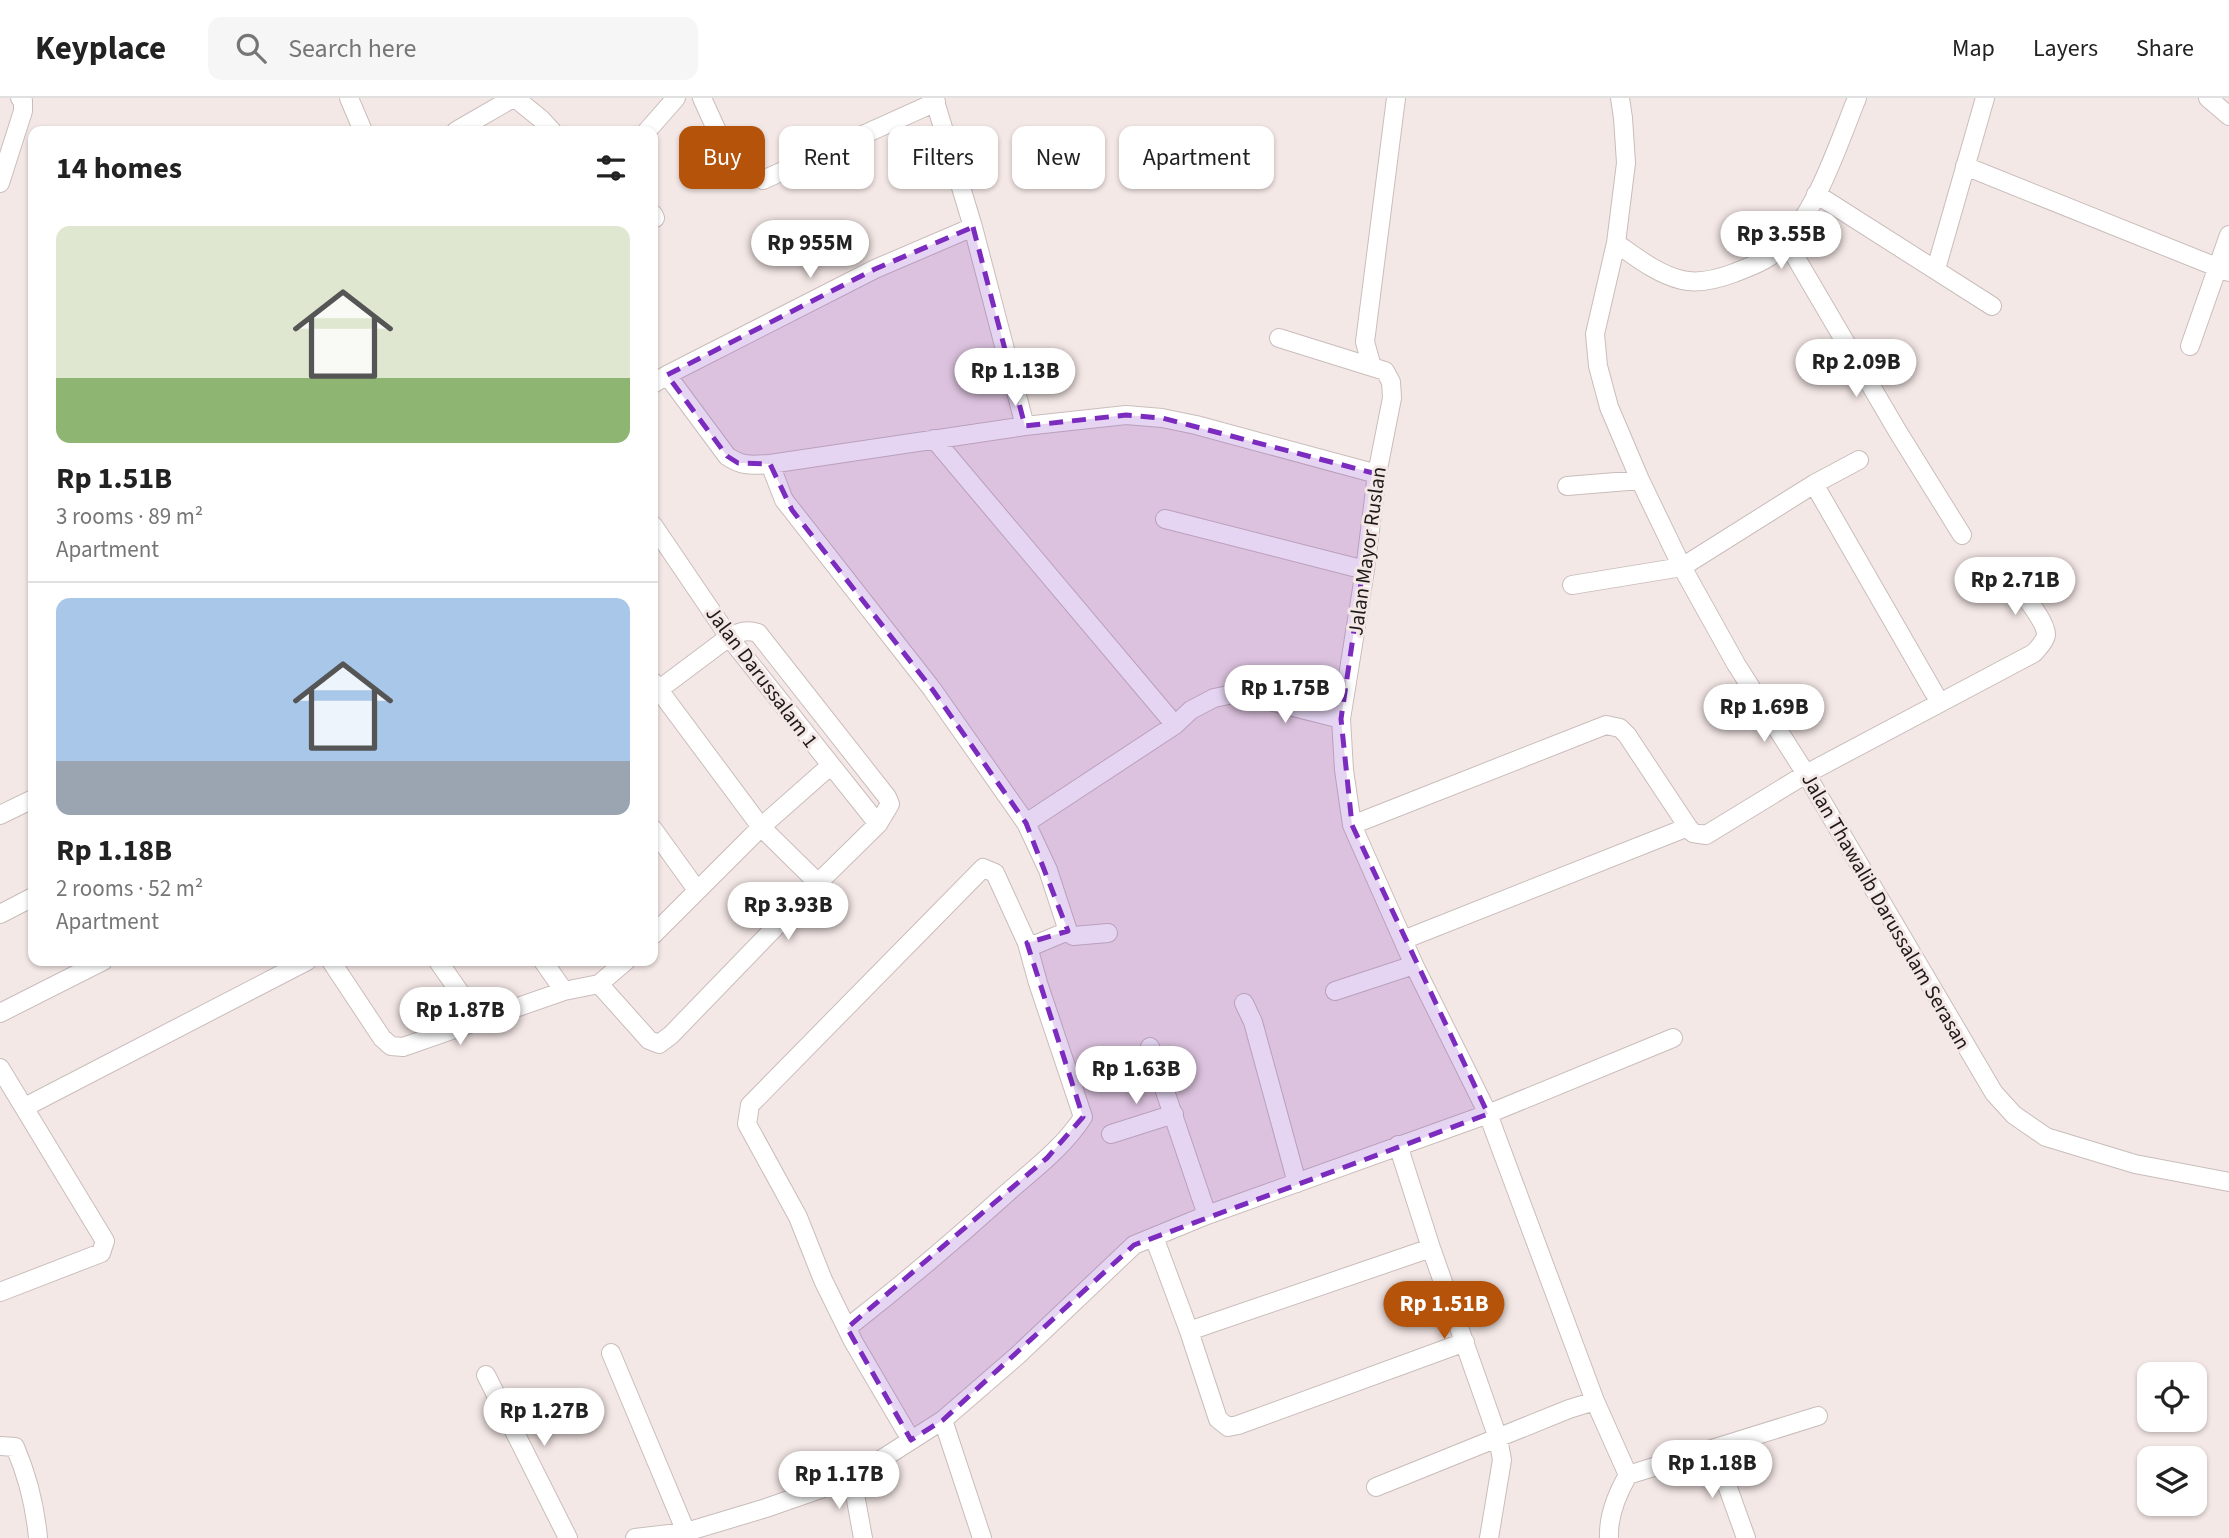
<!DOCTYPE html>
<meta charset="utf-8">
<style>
:root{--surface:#fff;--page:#f6f6f6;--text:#222;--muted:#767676;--line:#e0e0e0;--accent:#b45309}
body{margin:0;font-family:"Source Sans 3",sans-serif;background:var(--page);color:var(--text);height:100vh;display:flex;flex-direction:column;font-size:26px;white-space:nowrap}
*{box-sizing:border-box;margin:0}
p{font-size:23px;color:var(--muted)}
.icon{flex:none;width:38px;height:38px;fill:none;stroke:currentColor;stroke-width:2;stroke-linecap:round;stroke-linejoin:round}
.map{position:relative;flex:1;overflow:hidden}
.details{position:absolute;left:28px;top:28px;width:630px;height:840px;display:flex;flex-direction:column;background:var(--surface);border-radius:14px;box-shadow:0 2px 5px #0004}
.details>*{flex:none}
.top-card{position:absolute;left:679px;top:28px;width:665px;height:63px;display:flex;gap:14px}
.tools{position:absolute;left:2137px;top:1264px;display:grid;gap:14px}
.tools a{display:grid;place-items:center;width:70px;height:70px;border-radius:14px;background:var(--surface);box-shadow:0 2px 5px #0004;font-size:35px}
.price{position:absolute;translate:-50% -60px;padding:0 16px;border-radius:24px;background:#fff;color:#222;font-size:23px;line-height:46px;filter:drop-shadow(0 2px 4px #0008)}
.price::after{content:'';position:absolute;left:50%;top:42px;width:21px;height:16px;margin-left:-10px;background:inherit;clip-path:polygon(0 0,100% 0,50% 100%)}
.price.selected{background:var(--accent);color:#fff}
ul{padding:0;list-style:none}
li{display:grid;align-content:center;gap:14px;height:371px;padding:0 28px}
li+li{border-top:2px solid var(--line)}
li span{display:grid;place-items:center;height:217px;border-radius:14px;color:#555}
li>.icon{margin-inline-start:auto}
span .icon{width:126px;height:126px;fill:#fffc;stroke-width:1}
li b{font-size:30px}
h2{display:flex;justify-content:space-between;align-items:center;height:84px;padding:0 28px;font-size:30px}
.tag{padding:0 24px;border-radius:14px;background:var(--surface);box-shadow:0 2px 5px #0004;font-size:24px;line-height:63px}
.tag.selected{background:var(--accent);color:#fff}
header{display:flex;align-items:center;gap:42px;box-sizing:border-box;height:98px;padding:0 35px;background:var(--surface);border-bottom:2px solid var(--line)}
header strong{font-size:33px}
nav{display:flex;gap:38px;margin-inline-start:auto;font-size:24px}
.search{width:490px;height:63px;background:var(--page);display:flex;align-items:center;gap:18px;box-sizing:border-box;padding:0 24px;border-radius:14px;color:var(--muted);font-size:26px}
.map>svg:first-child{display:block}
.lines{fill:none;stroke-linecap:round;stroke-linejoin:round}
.minor-casing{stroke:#c9bdbb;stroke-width:20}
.minor{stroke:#fff;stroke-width:18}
.marked{fill:#7b2cbf;fill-opacity:0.2;stroke:#7b2cbf;stroke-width:5;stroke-dasharray:14 9;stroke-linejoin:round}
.labels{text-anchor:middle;stroke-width:6;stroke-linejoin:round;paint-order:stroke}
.street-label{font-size:21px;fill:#1f1a1a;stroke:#f4e8e6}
</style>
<header>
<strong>Keyplace</strong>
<div class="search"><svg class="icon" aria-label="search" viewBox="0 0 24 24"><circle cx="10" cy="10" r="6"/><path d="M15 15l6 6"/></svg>Search here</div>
<nav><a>Map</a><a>Layers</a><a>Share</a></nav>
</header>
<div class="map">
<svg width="2229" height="1440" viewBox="0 0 2229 1440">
<rect width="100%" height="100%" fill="#f4e8e6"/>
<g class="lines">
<defs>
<path id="minor" d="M349,0l14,33
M515,0l26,21 11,12
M702,0l15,33
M934,0l39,129 52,199
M1620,0l3,20 3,45 -10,80 -21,91 3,32 11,41 31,73 42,87 54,97 70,110 188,319 20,22 32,22 89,27 94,18
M2208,0l21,18
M456,33l57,-33
M647,33l29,-33
M1965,68l264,106
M763,82l173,-78
M0,85l23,-72v-10l-3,-3
M1816,96l176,112
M653,116l2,4
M1786,143l112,191 64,103
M1616,145c20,14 41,31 66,37 17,4 36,-1 52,-7 12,-5 25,-9 35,-16 45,-34 67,-108 88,-159
M1936,171l49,-171
M1279,240l93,29
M2190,248l39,-111
M667,277l60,81c16,11 25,9 43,8l255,-38 101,-11 36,3 34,7 181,49
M653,286l14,-9 208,-106 98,-42
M934,341l241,286
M770,366l14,36 148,189 94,134 22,47 20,61 5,5 35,-3
M1814,386l126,219
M1567,388l73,-6
M1165,421l200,51
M653,427l76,112 149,187
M1572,487l110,-18 132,-83 45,-24
M653,584l108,145 57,56
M0,717l33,-16
M1026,725l149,-98 16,-15 23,-12 24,-5 103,26
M1352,727l254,-100 14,3 7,7 61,92 5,6 13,2 100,-61 228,-121c4,-5 11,-11 12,-18 0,-15 -24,-41 -32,-53
M653,731l44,61
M0,816l33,-17
M653,837l108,-108 69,-61
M1403,842l285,-113
M331,863l51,77 9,8 12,1 161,-56 35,-7 27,-23
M438,863l41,59
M543,863l21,30
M599,886l50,56 10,4 12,-9 147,-152 60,-59 12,-20 -3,-7 -129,-164c-12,-4 -18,-1 -29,4l-76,57
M1335,893l79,-26
M1244,905l9,19 44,161
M0,915l103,-52
M1150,949l57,168
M0,970l105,173 -4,12 -101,39
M25,1009l282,-146
M1111,1036l63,-20
M1398,1047l33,103 67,190 4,22 -13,78
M1154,1139l35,94 29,88 10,8 10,-2 227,-83
M847,1230c55,-43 108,-88 160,-135 26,-23 57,-46 76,-76l-45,-134 -11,-40
M1189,1233l242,-83
M611,1255l75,179
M486,1277l82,163
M1595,1303l33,74
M943,1322l39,118
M911,1342l-58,-99 -30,-61 -25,-63 -51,-93 3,-19 233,-237 12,5 32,70 10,1 31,-13
M0,1348l15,1c13,30 20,58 23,91
M1714,1351l32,89
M852,1380l11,60
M1376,1389l193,-78 26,-8 -107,-287 -74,-149 -62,-140 -8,-55 -3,-51 24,-149 12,-96 15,-76 -1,-16 -6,-11 -13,-4 -7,-25 31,-244
M635,1440l51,-6 80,-24 86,-30 91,-58 75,-65 116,-110 73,-30 281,-101 185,-76
M1609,1440c-1,-22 8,-44 19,-63l190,-59"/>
</defs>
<use href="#minor" class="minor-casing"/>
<use href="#minor" class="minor"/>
</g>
<path class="marked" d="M973,129l52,199 101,-11 36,3 215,56 -36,245 11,106 136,289 -354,131 -191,175 -32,20 -64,-112 200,-170 36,-41 -56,-174 41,-12 -42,-108 -94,-134 -140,-179 -22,-46 -32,-1 -11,-7 -60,-81 208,-106z"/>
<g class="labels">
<g class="street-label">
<text transform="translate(1367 453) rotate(-82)" y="7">Jalan Mayor Ruslan</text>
<text transform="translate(762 579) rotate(53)" y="7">Jalan Darussalam 1</text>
<text transform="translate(1886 813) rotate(60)" y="7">Jalan Thawalib Darussalam Serasan</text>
</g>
</g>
</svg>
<div class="tools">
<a><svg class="icon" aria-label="locate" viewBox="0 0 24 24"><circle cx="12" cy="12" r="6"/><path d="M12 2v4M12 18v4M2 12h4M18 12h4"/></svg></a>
<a><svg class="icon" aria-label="layers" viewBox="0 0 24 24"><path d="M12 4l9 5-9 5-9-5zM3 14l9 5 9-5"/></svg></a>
</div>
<b class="price" style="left:1781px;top:173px">Rp 3.55B</b>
<b class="price" style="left:810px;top:182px">Rp 955M</b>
<b class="price" style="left:1856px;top:301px">Rp 2.09B</b>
<b class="price" style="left:1015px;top:310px">Rp 1.13B</b>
<b class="price" style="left:2015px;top:519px">Rp 2.71B</b>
<b class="price" style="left:1285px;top:627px">Rp 1.75B</b>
<b class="price" style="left:1764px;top:646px">Rp 1.69B</b>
<b class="price" style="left:788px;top:844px">Rp 3.93B</b>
<b class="price" style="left:460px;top:949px">Rp 1.87B</b>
<b class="price" style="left:1136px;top:1008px">Rp 1.63B</b>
<b class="price selected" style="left:1444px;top:1243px">Rp 1.51B</b>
<b class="price" style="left:544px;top:1350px">Rp 1.27B</b>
<b class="price" style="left:1712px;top:1402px">Rp 1.18B</b>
<b class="price" style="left:839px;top:1413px">Rp 1.17B</b>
<div class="top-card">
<a class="tag selected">Buy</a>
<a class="tag">Rent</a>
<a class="tag">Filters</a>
<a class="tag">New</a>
<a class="tag">Apartment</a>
</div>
<section class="details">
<h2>14 homes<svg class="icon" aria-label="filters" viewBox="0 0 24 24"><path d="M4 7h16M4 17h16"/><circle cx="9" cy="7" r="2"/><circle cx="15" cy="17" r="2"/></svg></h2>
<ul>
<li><span style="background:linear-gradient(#dfe7d0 70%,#8fb573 0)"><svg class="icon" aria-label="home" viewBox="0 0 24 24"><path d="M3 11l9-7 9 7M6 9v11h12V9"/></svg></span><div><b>Rp 1.51B</b><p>3 rooms · 89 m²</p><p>Apartment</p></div></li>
<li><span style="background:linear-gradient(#a9c7e8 75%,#9aa5b1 0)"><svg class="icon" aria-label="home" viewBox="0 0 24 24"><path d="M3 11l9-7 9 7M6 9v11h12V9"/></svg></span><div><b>Rp 1.18B</b><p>2 rooms · 52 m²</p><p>Apartment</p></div></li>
</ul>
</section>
</div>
